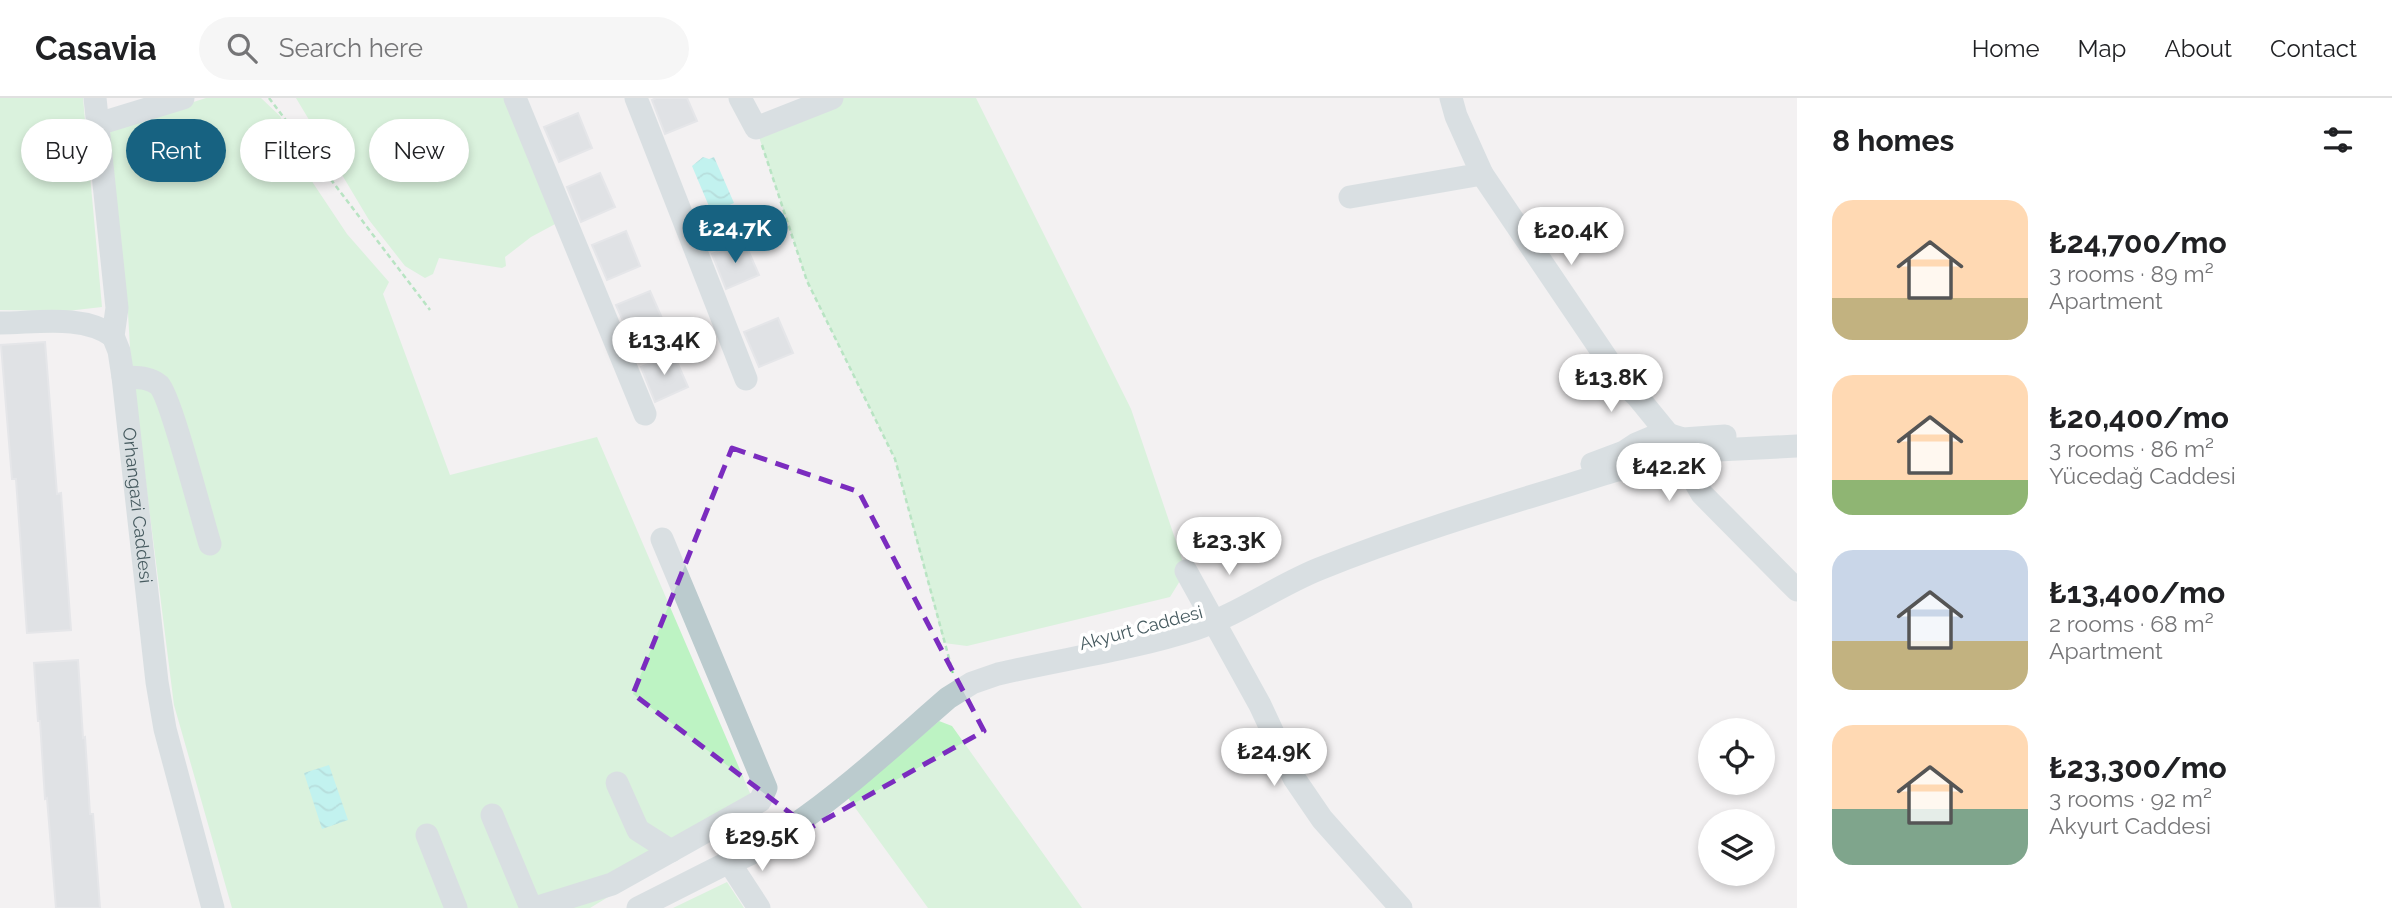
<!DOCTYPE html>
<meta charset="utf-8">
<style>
:root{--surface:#fff;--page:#f6f6f6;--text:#202124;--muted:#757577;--line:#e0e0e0;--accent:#176281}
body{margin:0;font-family:Raleway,sans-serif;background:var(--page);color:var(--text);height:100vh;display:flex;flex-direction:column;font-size:26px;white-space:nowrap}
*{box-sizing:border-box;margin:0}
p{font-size:23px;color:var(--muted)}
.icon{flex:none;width:38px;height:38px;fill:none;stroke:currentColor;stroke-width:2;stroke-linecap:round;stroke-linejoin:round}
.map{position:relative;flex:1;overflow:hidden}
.details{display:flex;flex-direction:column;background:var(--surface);width:595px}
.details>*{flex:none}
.guide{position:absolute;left:21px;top:21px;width:665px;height:63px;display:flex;gap:14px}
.controls{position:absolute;left:1698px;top:620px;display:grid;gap:14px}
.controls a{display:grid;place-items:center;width:77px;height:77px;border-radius:50%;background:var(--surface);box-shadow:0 4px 10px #0003;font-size:35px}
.price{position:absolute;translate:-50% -60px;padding:0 16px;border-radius:24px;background:#fff;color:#222;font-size:23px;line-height:46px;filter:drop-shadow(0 2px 4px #0008)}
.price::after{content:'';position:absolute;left:50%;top:42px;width:21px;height:16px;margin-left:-10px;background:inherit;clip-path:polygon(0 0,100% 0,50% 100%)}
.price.current{background:var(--accent);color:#fff}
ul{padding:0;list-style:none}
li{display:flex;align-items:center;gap:21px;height:175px;padding:0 35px}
li span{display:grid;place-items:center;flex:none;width:196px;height:140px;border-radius:21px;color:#555}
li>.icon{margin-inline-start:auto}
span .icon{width:84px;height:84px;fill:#fffc;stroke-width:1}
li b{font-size:30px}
h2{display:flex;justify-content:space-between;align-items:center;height:84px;padding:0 35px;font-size:30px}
.pill{padding:0 24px;border-radius:32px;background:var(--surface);box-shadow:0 4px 10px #0003;font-size:24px;line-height:63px}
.pill.current{background:var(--accent);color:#fff}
header{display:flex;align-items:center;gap:42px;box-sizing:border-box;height:98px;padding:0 35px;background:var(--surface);border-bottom:2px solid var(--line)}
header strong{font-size:33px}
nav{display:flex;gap:38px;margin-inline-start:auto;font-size:24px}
.search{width:490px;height:63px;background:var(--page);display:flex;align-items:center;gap:18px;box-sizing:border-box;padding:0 24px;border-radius:38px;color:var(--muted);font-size:26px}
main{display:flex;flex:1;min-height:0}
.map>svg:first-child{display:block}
.green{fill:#bdf3c3}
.water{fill:url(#water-waves)}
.building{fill:#cbd0d4;stroke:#d5d9dd;stroke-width:2}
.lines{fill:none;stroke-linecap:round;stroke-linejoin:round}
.path{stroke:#72d489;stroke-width:2.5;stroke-dasharray:5 3.5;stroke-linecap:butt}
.minor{stroke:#bbcbce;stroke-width:23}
.marked{fill:none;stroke:#7b2cbf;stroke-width:5;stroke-dasharray:14 9;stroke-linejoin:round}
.labels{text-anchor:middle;stroke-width:7;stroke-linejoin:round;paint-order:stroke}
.street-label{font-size:18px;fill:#475b60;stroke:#fff}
</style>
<header>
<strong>Casavia</strong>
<div class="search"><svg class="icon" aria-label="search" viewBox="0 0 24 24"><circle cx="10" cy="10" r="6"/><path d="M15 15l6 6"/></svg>Search here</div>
<nav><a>Home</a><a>Map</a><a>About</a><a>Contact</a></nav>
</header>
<main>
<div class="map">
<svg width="1797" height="810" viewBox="0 0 1797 810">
<defs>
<pattern id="water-waves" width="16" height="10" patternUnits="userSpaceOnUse" patternTransform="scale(1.75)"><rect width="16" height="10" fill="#87f3eb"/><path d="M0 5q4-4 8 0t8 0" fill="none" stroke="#70c8c2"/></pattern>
</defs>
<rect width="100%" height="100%" fill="#f3f1f2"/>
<path class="green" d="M0,0h83l19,209 -35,4 -67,-1z
M206,0h55l19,18 33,67 34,51 42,48 -6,12 67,181 147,-38 159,370 -166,101h-358l-58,-203 -43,-340 -3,-52 -22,-170 6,-15z
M296,0h209l52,125 -26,14 -26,20 1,9 -4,2 -63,-10 -6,16 -8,4 -20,-12 -36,-46z
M832,0h144l155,311 55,162 -16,26 -203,49 -23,-3 -49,-184 -88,-178 -51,-153z
M939,623l13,5 130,182h-154l-80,-110z
M727,784l17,26h-71z"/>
<path class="water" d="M703,59l6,2 5,-2 20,46 -7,3 -3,6 -8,-3 -5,2 -19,-45z
M329,667l19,55 -26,9 -18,-56z"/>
<path class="building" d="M656,0h31l10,23 -32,13 -13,-34z
M578,15l14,35 -33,14 -15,-35z
M600,75l15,34 -34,15 -14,-35z
M626,133l14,35 -33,14 -15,-35z
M744,143l15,34 -33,14 -14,-35z
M650,193l15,34 -34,14 -15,-34z
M778,220l15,35 -34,14 -15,-35z
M45,244l12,152 4,-1 10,137 -44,3 -11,-154h-4l-11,-134z
M673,255l15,34 -33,15 -14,-35z
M78,562l5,78 2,-1 5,77h3l7,94h-44l-9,-110 -2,1 -5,-78h-2l-4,-58z"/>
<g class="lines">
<path class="path" d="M269,0l161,212
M762,47l45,136 88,178 58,214"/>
<g class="minor">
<path id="s1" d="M95,0l22,210 -4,28 6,15 4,26 34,305 8,47 48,179"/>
<path d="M515,0l130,316"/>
<path d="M636,0l110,281"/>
<path d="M740,0l16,30 76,-30"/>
<path d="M98,26l85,-26"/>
<path d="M1482,76l142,210 13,12 31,38"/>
<path d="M1350,99l132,-23 -26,-58 -5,-18"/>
<path d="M0,225c36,0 82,-9 113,13"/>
<path d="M123,279c12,1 26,-1 36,8 12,12 43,134 51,159"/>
<path d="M1685,346l3,26 14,24 95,96"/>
<path d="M1592,366l32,-12 12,-8 19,-8 12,-2 16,5 42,-3"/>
<path d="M1186,473l74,134 34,73 28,41 79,89"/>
<path d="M617,685l21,47 33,21"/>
<path d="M492,717l39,93"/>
<path d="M427,737l29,73"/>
<path d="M729,764l30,46"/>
<path d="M535,810l77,-24 148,-83 6,-13 -104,-249"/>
<path d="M638,810l91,-46c23,-6 41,-20 61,-34 56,-38 106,-85 158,-130l24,-15 26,-9c64,-15 136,-25 197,-45 44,-15 82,-43 124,-60 98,-39 198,-68 298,-99l23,-2 8,2 18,-1 37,-16 15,-3 79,-4"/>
</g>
</g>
<path d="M0 0H1797V810H0ZM732,350l127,44 125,239 -174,97 -177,-134z" fill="#f3f1f2" fill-opacity=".55" fill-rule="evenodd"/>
<path class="marked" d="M732,350l127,44 125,239 -174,97 -177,-134z"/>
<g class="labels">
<g class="street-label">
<text dy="6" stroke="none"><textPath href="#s1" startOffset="411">Orhangazi Caddesi</textPath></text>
<text transform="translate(1141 530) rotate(-15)" y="6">Akyurt Caddesi</text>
</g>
</g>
</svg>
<div class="controls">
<a><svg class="icon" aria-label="locate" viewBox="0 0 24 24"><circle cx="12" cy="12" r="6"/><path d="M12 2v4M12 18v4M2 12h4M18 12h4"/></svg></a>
<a><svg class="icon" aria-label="layers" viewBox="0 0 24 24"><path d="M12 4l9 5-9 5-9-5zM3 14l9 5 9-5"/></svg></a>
</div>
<b class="price current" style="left:735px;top:167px">₺24.7K</b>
<b class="price" style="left:1571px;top:169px">₺20.4K</b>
<b class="price" style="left:664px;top:279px">₺13.4K</b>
<b class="price" style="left:1611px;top:316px">₺13.8K</b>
<b class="price" style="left:1669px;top:405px">₺42.2K</b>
<b class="price" style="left:1229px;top:479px">₺23.3K</b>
<b class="price" style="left:1274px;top:690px">₺24.9K</b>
<b class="price" style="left:762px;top:775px">₺29.5K</b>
<div class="guide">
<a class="pill">Buy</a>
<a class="pill current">Rent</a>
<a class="pill">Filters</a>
<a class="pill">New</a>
</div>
</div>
<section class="details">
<h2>8 homes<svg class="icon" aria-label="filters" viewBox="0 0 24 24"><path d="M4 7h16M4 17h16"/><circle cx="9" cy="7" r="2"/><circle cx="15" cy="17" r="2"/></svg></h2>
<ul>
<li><span style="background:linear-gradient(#ffd9b3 70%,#c2b280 0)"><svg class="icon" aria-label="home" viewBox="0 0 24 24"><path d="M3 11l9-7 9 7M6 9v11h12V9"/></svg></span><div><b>₺24,700/mo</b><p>3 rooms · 89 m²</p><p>Apartment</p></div></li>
<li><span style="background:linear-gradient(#ffd9b3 75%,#8fb573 0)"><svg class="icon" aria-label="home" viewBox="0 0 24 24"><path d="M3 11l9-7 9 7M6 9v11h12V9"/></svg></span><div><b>₺20,400/mo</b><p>3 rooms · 86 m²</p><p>Yücedağ Caddesi</p></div></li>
<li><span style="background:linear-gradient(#c9d6e8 65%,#c2b280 0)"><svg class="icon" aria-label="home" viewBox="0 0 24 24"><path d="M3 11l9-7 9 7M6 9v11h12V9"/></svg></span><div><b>₺13,400/mo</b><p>2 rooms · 68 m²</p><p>Apartment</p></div></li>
<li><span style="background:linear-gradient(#ffd9b3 60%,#7fa58c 0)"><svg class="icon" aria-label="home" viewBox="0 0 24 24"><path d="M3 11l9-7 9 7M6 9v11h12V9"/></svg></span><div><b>₺23,300/mo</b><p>3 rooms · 92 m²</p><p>Akyurt Caddesi</p></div></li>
</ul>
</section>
</main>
